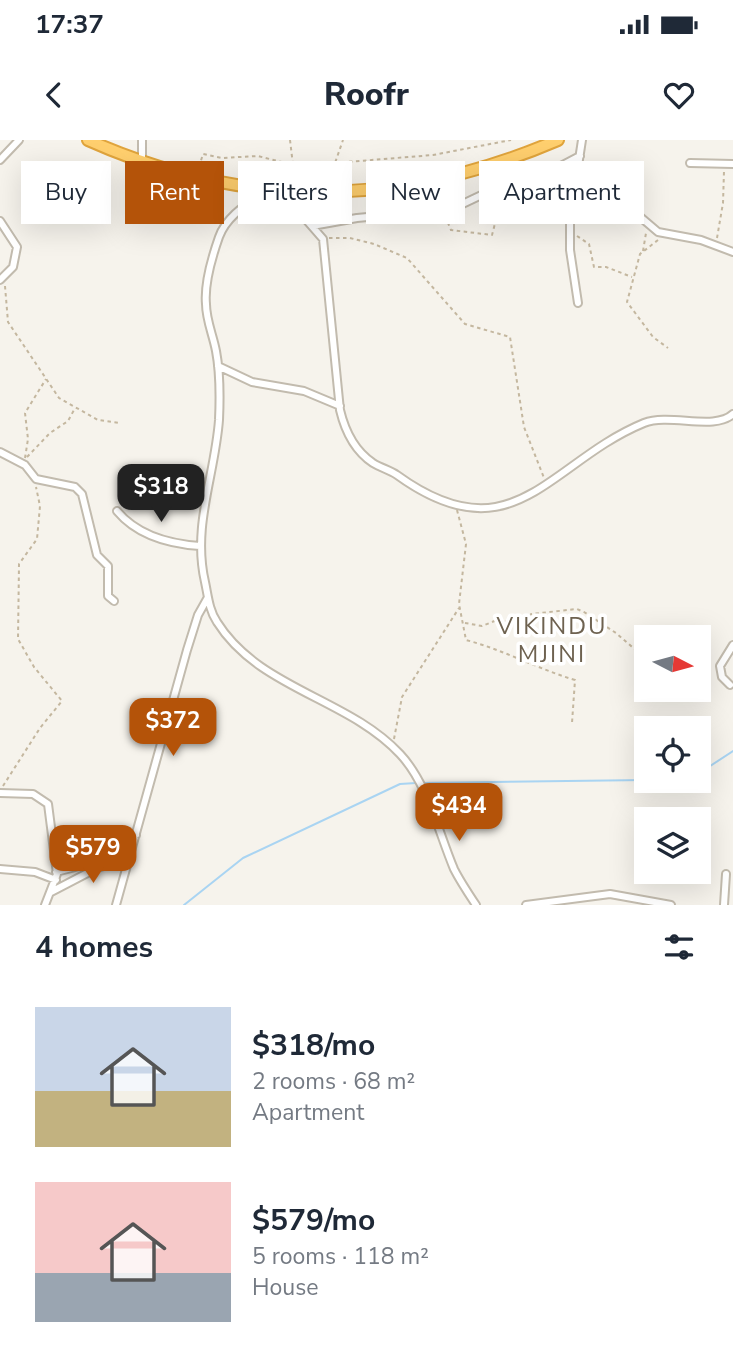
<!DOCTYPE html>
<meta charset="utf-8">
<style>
:root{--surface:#fff;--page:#f6f6f7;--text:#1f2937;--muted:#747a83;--accent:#b45309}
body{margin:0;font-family:"Nunito Sans",sans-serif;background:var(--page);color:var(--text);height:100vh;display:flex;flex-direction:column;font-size:26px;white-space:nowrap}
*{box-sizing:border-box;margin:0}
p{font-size:23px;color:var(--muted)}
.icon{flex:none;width:38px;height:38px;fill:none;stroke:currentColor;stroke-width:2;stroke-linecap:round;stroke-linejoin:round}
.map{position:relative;height:765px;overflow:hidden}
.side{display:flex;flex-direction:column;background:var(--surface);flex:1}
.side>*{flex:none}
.top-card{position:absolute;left:21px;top:21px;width:691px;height:63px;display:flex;gap:14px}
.needle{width:46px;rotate:96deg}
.fabs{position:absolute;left:634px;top:485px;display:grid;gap:14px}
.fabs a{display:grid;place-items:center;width:77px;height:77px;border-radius:0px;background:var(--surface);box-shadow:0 7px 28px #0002;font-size:35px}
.price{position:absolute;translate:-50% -60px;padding:0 16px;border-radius:14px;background:var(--accent);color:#fff;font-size:23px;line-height:46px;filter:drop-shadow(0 2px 4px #0008)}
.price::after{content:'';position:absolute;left:50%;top:42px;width:21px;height:16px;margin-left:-10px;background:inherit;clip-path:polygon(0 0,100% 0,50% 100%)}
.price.active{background:#222;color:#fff}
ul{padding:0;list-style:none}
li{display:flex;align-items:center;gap:21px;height:175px;padding:0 35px}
li span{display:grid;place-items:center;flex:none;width:196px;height:140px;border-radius:0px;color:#555}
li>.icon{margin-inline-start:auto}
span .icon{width:84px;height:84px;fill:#fffc;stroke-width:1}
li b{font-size:30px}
h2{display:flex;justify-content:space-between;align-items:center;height:84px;padding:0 35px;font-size:30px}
.pill{padding:0 24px;border-radius:0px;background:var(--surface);box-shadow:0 7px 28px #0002;font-size:24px;line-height:63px}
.pill.active{background:var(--accent);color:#fff}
.status{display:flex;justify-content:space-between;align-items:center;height:49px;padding:0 35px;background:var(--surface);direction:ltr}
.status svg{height:19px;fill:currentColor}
header{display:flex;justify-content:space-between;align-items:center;height:91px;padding:0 35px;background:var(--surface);font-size:32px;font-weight:800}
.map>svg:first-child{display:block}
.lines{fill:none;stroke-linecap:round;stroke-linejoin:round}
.stream{stroke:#a9d4f2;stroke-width:2}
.street-casing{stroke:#c2bbae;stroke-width:10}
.highway-casing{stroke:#e0a43c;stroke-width:14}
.path{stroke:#c4b79f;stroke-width:2;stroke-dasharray:3.5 3.5;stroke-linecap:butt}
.street{stroke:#fff;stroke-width:6}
.highway{stroke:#ffcf6e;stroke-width:10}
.labels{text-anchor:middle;stroke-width:7;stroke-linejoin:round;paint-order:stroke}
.quarter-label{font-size:24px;letter-spacing:2px;fill:#6e6250;stroke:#fff}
</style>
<div class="status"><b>17:37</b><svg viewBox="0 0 49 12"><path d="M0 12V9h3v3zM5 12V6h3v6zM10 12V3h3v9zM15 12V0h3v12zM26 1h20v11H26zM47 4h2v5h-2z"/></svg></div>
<header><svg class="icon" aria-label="back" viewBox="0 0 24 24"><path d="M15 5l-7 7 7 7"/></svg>Roofr<svg class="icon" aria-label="heart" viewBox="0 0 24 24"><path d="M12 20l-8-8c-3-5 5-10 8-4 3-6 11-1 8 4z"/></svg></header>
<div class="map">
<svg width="733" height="765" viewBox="0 0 733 765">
<rect width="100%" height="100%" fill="#f6f3ec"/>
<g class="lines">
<path class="stream" d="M698,634l35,-23
M421,643l225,-3
M184,765l59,-47 157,-74 16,-1"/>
<defs>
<path id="street" d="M142,0v23
M0,20l19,-20
M690,23l43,1
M576,39l20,16 35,14 27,23 43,8 32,12
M267,50c-18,13 -40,25 -48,47 -7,20 -15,46 -13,67 0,16 7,31 10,47 4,21 4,47 3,69 -4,55 -27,106 -14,162 3,14 4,28 12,40 42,67 131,76 183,132 28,30 38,77 54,115 6,12 14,24 22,36
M282,52l41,47 17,171c5,21 15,41 33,53 8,5 17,7 24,12 116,84 152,-13 247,-52 26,-10 71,8 89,-9
M0,81l17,26 -4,20 -13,13
M312,86l45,-8 95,-9 40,-19 69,-24 19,-10
M578,163l-8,-53v-32l12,-78
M218,226l34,16 52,9 36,15
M0,312l25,13 11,14 39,8 7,7 15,61 11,11v30l6,5
M117,371c20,24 53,33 83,35
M730,545l-8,-8 -2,-11 13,-21
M0,653l33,1 15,10 9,70 -12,31
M0,729l35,3 21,8
M56,732l31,-8 25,-22 24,-7
M51,752l48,-25 31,-7
M116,765l71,-255 11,-35 9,-16
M526,765l84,-11 61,11
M724,765l2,-31"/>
<path id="highway" d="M88,0c157,70 312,68 470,0"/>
</defs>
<use href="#street" class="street-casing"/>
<use href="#highway" class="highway-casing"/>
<path class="path" d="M290,0l3,25 14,18
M335,23l98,-8 78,-15
M199,27l4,-13 19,4 36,-2 35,9
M334,43l1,-20 8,-23
M445,76l6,14 41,5 5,-19 17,-25
M577,96l12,8 5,23h12l26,10
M329,98h21l24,6 33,14 58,66 45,13 14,90 20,51
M717,98l6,-35 1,-32
M658,100l-18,14 -13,48 26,35 15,11
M643,111l3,-18
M5,146l3,36 51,76 39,22 21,3
M27,317l23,-24 18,-12 6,-11
M25,318l3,-19 -3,-26 21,-34
M457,370l9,34 -7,60 7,36c38,10 72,29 109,40l-3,43
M465,483l17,3 15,-6 26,4 8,-10 46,-5 7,3 32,21 30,26
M394,599l8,-42 57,-89
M3,646l37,-58 22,-27 -28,-34 -16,-28 1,-75 18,-25 3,-33 -4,-19"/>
<use href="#street" class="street"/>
<use href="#highway" class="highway"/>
</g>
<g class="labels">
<g class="quarter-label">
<text x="552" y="494">VIKINDU<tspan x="552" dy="28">MJINI</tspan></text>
</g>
</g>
</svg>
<div class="fabs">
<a><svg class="needle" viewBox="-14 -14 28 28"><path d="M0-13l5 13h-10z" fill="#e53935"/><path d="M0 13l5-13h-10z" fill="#747a83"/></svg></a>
<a><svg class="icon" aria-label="locate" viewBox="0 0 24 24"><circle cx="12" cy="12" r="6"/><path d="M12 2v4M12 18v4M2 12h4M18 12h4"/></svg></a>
<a><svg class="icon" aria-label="layers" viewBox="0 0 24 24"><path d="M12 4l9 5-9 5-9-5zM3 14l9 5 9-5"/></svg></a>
</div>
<b class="price active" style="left:161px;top:384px">$318</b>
<b class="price" style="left:173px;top:618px">$372</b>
<b class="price" style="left:459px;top:703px">$434</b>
<b class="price" style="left:93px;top:745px">$579</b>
<div class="top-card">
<a class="pill">Buy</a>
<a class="pill active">Rent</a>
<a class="pill">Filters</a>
<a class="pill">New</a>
<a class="pill">Apartment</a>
</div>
</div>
<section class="side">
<h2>4 homes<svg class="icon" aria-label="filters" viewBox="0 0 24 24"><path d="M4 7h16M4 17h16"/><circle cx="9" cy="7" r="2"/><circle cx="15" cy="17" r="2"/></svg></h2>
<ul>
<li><span style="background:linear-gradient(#c9d6e8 60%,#c2b280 0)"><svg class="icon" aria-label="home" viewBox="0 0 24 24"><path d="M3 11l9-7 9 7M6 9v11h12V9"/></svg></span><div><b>$318/mo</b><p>2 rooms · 68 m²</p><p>Apartment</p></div></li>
<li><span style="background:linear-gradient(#f6c9c9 65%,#9aa5b1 0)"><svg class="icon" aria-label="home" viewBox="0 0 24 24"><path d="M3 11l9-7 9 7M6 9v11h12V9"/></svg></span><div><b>$579/mo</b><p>5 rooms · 118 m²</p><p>House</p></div></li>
</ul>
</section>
